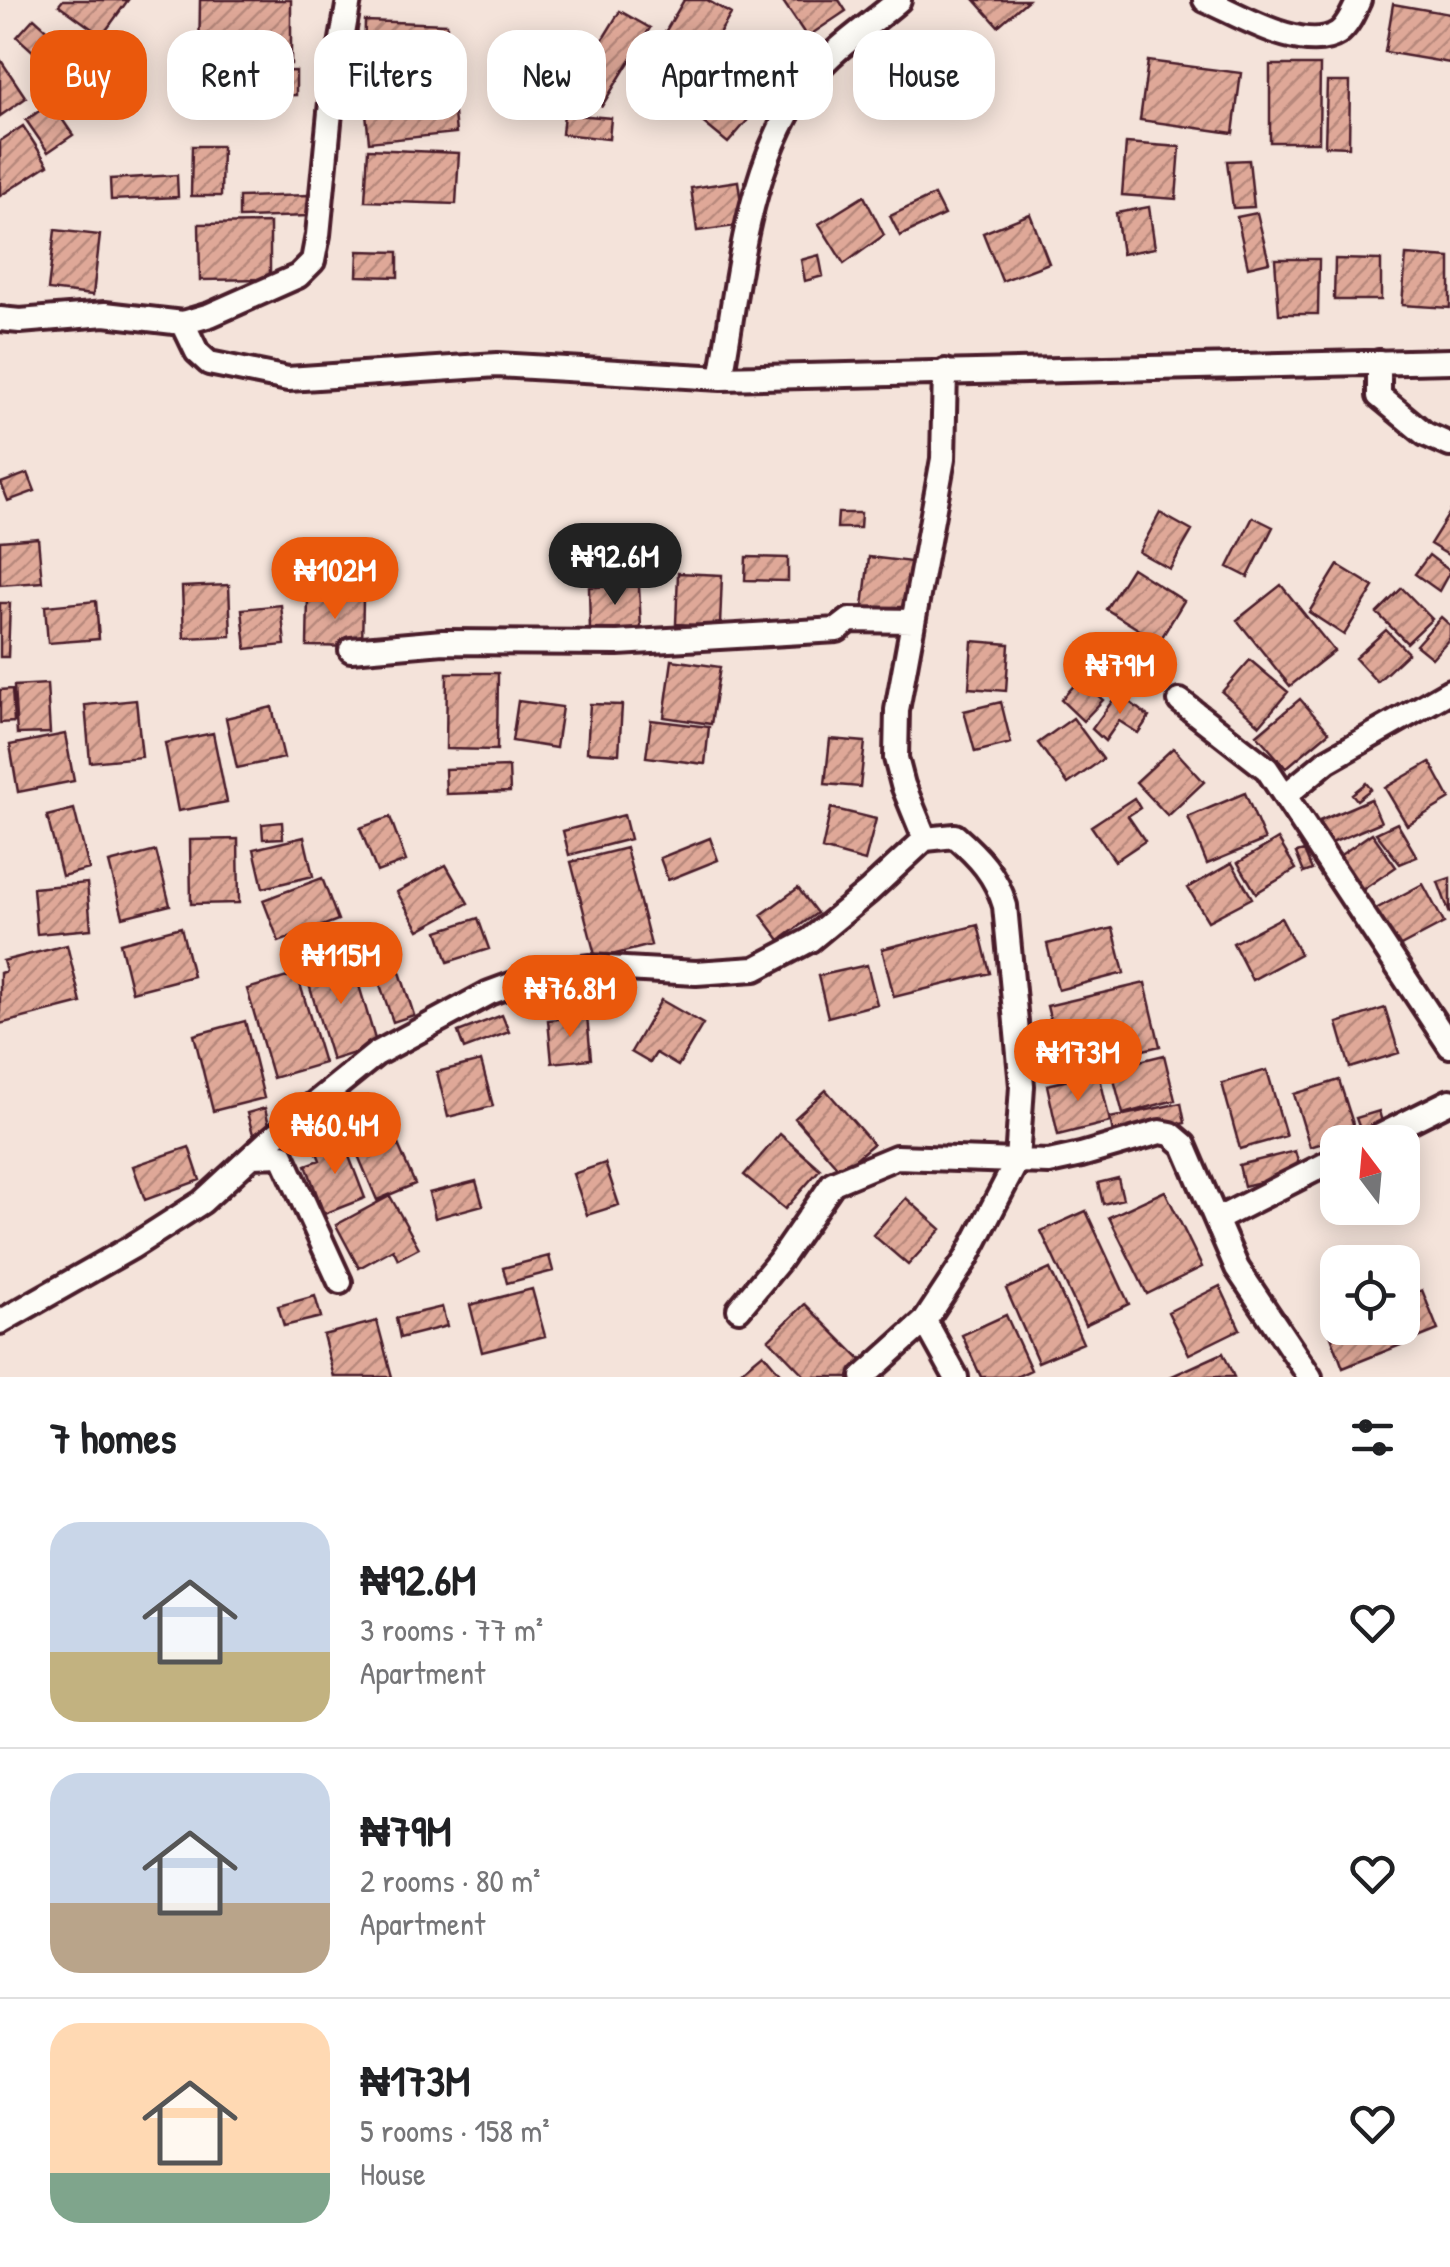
<!DOCTYPE html>
<meta charset="utf-8">
<style>
:root{--surface:#fff;--page:#f6f6f6;--text:#202124;--muted:#757577;--line:#e0e0e0;--accent:#ea580c}
body{margin:0;font-family:"Patrick Hand",sans-serif;background:var(--page);color:var(--text);height:100vh;display:flex;flex-direction:column;font-size:38px;white-space:nowrap}
*{box-sizing:border-box;margin:0}
p{font-size:32px;color:var(--muted)}
.icon{flex:none;width:55px;height:55px;fill:none;stroke:currentColor;stroke-width:2;stroke-linecap:round;stroke-linejoin:round}
.map{position:relative;height:1377px;overflow:hidden}
.panel{display:flex;flex-direction:column;background:var(--surface);flex:1}
.panel>*{flex:none}
.top-card{position:absolute;left:30px;top:30px;width:1390px;height:90px;display:flex;gap:20px}
.needle{width:65px;rotate:344deg}
.fabs{position:absolute;left:1320px;top:1125px;display:grid;gap:20px}
.fabs a{display:grid;place-items:center;width:100px;height:100px;border-radius:20px;background:var(--surface);box-shadow:0 5px 25px #0003;font-size:50px}
.price{position:absolute;translate:-50% -85px;padding:0 22px;border-radius:35px;background:var(--accent);color:#fff;font-size:32px;line-height:65px;filter:drop-shadow(0 2px 5px #0008)}
.price::after{content:'';position:absolute;left:50%;top:60px;width:30px;height:22px;margin-left:-15px;background:inherit;clip-path:polygon(0 0,100% 0,50% 100%)}
.price.active{background:#222;color:#fff}
ul{padding:0;list-style:none}
li{display:flex;align-items:center;gap:30px;height:250px;padding:0 50px}
li+li{border-top:2px solid var(--line)}
li span{display:grid;place-items:center;flex:none;width:280px;height:200px;border-radius:30px;color:#555}
li>.icon{margin-inline-start:auto}
span .icon{width:120px;height:120px;fill:#fffc;stroke-width:1}
li b{font-size:42px}
h2{display:flex;justify-content:space-between;align-items:center;height:120px;padding:0 50px;font-size:42px}
.chip{padding:0 35px;border-radius:30px;background:var(--surface);box-shadow:0 5px 25px #0003;font-size:35px;line-height:90px}
.chip.active{background:var(--accent);color:#fff}
.map>svg:first-child{display:block}
.building{fill:url(#building-hatch);stroke:#4a1f2b;stroke-width:2.5}
.lines{fill:none;stroke-linecap:round;stroke-linejoin:round}
.minor-casing{stroke:#4a1f2b;stroke-width:30}
.minor{stroke:#fdfcf7;stroke-width:22}
</style>
<div class="map">
<svg width="1450" height="1377" viewBox="0 0 1450 1377">
<defs>
<pattern id="building-hatch" width="6" height="6" patternUnits="userSpaceOnUse" patternTransform="scale(2.5)"><rect width="6" height="6" fill="#dfa898"/><path d="M-1 1l2-2M0 6l6-6M5 7l2-2" fill="none" stroke="#b7887c"/></pattern>
</defs>
<rect width="100%" height="100%" fill="#f4e3da"/>
<filter id="ink" filterUnits="userSpaceOnUse"><feTurbulence type="fractalNoise" baseFrequency=".01" numOctaves="2"/><feDisplacementMap in="SourceGraphic" scale="20" xChannelSelector="R" yChannelSelector="G"/><feConvolveMatrix kernelMatrix="1 2 1 2 8 2 1 2 1" color-interpolation-filters="sRGB"/></filter>
<g filter="url(#ink)">
<path class="building" d="M63,0h65l-26,36 -43,-31z
M200,0h91v64l-92,1z
M684,0h23l24,14 -29,49 -41,-24z
M782,0h57l7,11 -39,26z
M975,0h53l-30,26z
M1393,4l57,10v49l-65,-11z
M620,11l30,17 -48,78 -28,-20z
M34,18l20,18 -17,19 -20,-18z
M365,21l82,3 -2,40 -81,-3z
M65,43l26,26 -29,30 -27,-25z
M754,43l35,29 -61,71 -45,-37 49,-58 10,9z
M0,59l26,39 -26,18z
M1148,61l93,12 -8,60 -93,-13z
M1270,65h50l-1,77h-49z
M296,71v24l-36,1 -1,-24z
M1327,82h23l-1,65 -24,-1z
M451,85l5,48 -87,9 -5,-48z
M51,103l22,32 -25,17 -22,-32z
M564,114l47,4 -2,21 -47,-5z
M23,126l25,39 -48,31v-55z
M1126,143l54,4 -4,52 -54,-4z
M192,146h30l-1,50h-30z
M368,149l91,4 -3,51 -91,-3z
M1249,160l5,47 -21,1 -6,-47z
M177,175l1,22 -67,3 -1,-21z
M738,181l6,44 -47,6 -6,-43z
M309,195v21l-70,2v-21z
M934,195l10,20 -44,21 -10,-20z
M864,196l20,39 -40,29 -25,-40z
M1149,207l6,41 -33,6 -6,-41z
M1257,213l12,49 -21,5 -11,-50z
M1030,214l19,49 -47,18 -19,-48z
M270,223v56l-70,1 -1,-56z
M55,230l45,5 -7,60 -45,-5z
M358,251l40,1v25l-41,-1z
M819,255l4,21 -18,5 -4,-21z
M1406,255l44,3v50l-48,-3z
M1275,259h44l-1,55h-39z
M1335,259l46,1v40h-47z
M28,473l7,18 -27,10 -7,-18z
M1450,512v44l-20,-12z
M838,513h23l-1,15h-23z
M1160,513l32,18 -22,38 -31,-17z
M1253,517l20,10 -25,50 -20,-10z
M38,538l4,44 -42,3v-44z
M1429,555l21,16 -11,20 -24,-17z
M746,557l42,1v23l-43,-1z
M869,557l51,6 -7,58 -51,-6z
M1338,565l36,22 -30,48 -35,-23z
M1132,568l52,33 -25,41 -53,-33z
M678,573l44,2 -2,51 -44,-2z
M229,585l2,51 -47,2 -2,-51z
M1281,585l53,66 -44,35 -53,-66z
M639,586l2,43 -51,2 -1,-44z
M1402,588l30,31 -25,24 -30,-30z
M308,597l55,1 -1,49 -55,-1z
M96,601l3,38 -51,4 -3,-37z
M0,603h10l-2,54h-8z
M281,605l4,40 -39,4 -4,-40z
M1441,617l9,8v13l-18,20 -16,-13z
M1386,630l22,23 -31,29 -22,-24z
M972,641l37,3 -3,47 -37,-3z
M672,660l48,7 -9,57 -47,-7z
M1250,660l38,32 -28,33 -38,-33z
M447,673h51l-1,77 -51,-1z
M1080,679l23,21 -20,21 -22,-21z
M47,684l3,49 -33,1 -3,-48z
M12,689l2,33 -14,1v-33z
M1118,693l31,24 -11,16 -19,-12 -14,20 -13,-12z
M1300,699l29,33 -43,36 -29,-33z
M136,700l6,57 -52,5 -5,-57z
M518,701l44,6 -6,41 -44,-7z
M1001,702l10,41 -36,9 -11,-41z
M590,704l32,1 -3,49 -32,-2z
M272,707l12,51 -47,10 -11,-50z
M1073,718l30,41 -35,25 -30,-41z
M651,720l58,7 -4,37 -59,-7z
M213,733l14,69 -49,9 -13,-68z
M65,734l9,47 -56,11 -8,-47z
M830,739l35,3 -5,45 -35,-3z
M1173,748l31,34 -36,34 -32,-34z
M1430,762l20,37 -43,26 -22,-37z
M509,767l1,25 -64,2 -1,-25z
M1366,783l5,6 -14,11 -5,-6z
M1245,793l20,47 -58,24 -19,-47z
M1134,798l6,10 -12,8 17,25 -30,20 -24,-35z
M1371,799l10,23 -54,23 -10,-23z
M831,808l45,11 -11,42 -43,-12z
M74,809l15,60 -27,7 -15,-60z
M624,815l6,24 -61,16 -6,-24z
M390,817l16,44 -29,11 -17,-44z
M282,822l1,16 -20,1 -1,-15z
M1397,823l20,34 -17,7 -24,-31z
M1372,833l24,34 -41,28 -23,-34z
M304,837l9,39 -50,12 -9,-39z
M710,838l8,22 -50,20 -8,-22z
M238,839l1,64 -48,1 -1,-64z
M1278,839l18,30 -40,24 -18,-30z
M626,848l25,97 -55,14 -25,-97z
M156,851l14,54 -47,12 -14,-54z
M1304,851l8,19 -8,3 -8,-20z
M1232,863l20,35 -44,23 -20,-33z
M446,865l22,38 -49,27 -22,-38z
M322,878l16,42 -59,22 -16,-42z
M1450,878v36l-12,-32z
M87,883l4,46 -54,5 -4,-46z
M1423,884l21,39 -51,27 -21,-39z
M798,888l19,25 -37,27 -19,-25z
M478,918l11,31 -41,13 -10,-31z
M1281,918l19,36 -48,26 -19,-37z
M978,925l12,48 -96,24 -12,-48z
M181,927l12,49 -61,16 -12,-49z
M1113,928l11,45 -66,17 -11,-46z
M67,945l14,58 -81,21v-51l6,-2 -3,-10z
M350,955l27,91 -45,14 -28,-92z
M867,965l10,39 -49,13 -10,-41z
M400,972l14,43 -21,7 -15,-43z
M297,974l27,89 -51,15 -26,-89z
M1145,983l15,63 -109,26 -7,-27 12,-3 -9,-36z
M661,1000l42,24 -25,42 -22,-13 -6,10 -19,-11z
M1385,1008l14,45 -49,15 -13,-45z
M502,1015l7,17 -45,17 -6,-17z
M587,1016l4,43 -39,4 -4,-43z
M245,1021l19,77 -51,13 -19,-76z
M1164,1055l11,45 -52,14 -12,-46z
M481,1061l12,45 -45,11 -11,-45z
M1267,1070l19,66 -46,13 -18,-66z
M1099,1073l11,49 -52,13 -11,-50z
M1339,1080l17,53 -46,14 -16,-53z
M826,1090l47,54 -32,27 -46,-53z
M1181,1103l4,20 -71,15 -4,-20z
M265,1108l5,21 -17,5 -6,-21z
M1379,1111l3,11 -22,7 -4,-11z
M386,1116l29,68 -38,16 -29,-68z
M780,1134l40,35 -35,40 -41,-34z
M342,1138l23,60 -41,16 -18,-49 14,-5 -5,-12z
M189,1147l11,33 -55,20 -12,-34z
M1295,1151l6,21 -57,14 -5,-21z
M605,1163l14,42 -32,10 -14,-41z
M1118,1178l5,21 -20,5 -5,-21z
M476,1181l7,24 -48,13 -6,-25z
M1165,1191l37,76 -55,27 -38,-77z
M390,1196l29,52 -21,11 -5,-10 -34,19 -23,-43z
M906,1198l35,31 -33,36 -35,-30z
M1086,1211l43,93 -44,21 -44,-94z
M549,1256l4,15 -46,12 -4,-15z
M1050,1269l33,74 -45,19 -32,-73z
M1220,1286l20,43 -51,25 -21,-42z
M532,1289l13,47 -63,16 -12,-47z
M1422,1290l16,40 -95,38 -15,-40 10,-4v4h64v-30z
M315,1296l6,21 -37,9 -6,-20z
M805,1304l66,66 -7,7h-58l-37,-38z
M442,1307l5,19 -47,12 -4,-20z
M1006,1315l25,55 -15,7h-35l-19,-42z
M377,1321l15,56h-58l-11,-42z
M763,1353l20,24h-49z
M1223,1353l11,24h-64z"/>
<g class="lines">
<defs>
<path id="minor" d="M1205,0c33,14 99,55 133,33 10,-7 16,-22 21,-33
M0,319l20,2 85,-7 78,9 27,-8 88,-39 15,-15 5,-26 13,-133 18,-102
M183,323l14,29 12,11 79,16 209,-14 224,13 729,-17
M1379,362v34l46,38 25,11
M721,378c19,-103 25,-218 92,-303 21,-27 60,-52 86,-75
M351,650l92,-8 175,1 219,-13 13,-10 63,1
M1180,701l87,68 183,277
M1286,795l41,-34 123,-70
M925,839l-22,-54 -7,-27 1,-48 46,-251 2,-88
M1368,1142l82,-41
M252,1156l30,-1 58,127
M1218,1219l120,-61
M739,1309l40,-48 54,-78 63,-26 121,4 -51,98 -41,62 -62,56
M925,1321l31,56
M0,1322l132,-75 70,-45 64,-59 110,-89 113,-61 54,-20 47,-6 106,6 59,-4 55,-29 58,-48 57,-53 30,-3c24,21 41,39 50,70l17,180 -5,75 32,1 32,-7 79,-23 11,2 13,11 53,123 73,109"/>
</defs>
<use href="#minor" class="minor-casing"/>
<use href="#minor" class="minor"/>
</g>
</g>
</svg>
<div class="fabs">
<a><svg class="needle" viewBox="-14 -14 28 28"><path d="M0-13l5 13h-10z" fill="#e53935"/><path d="M0 13l5-13h-10z" fill="#757577"/></svg></a>
<a><svg class="icon" aria-label="locate" viewBox="0 0 24 24"><circle cx="12" cy="12" r="6"/><path d="M12 2v4M12 18v4M2 12h4M18 12h4"/></svg></a>
</div>
<b class="price active" style="left:615px;top:608px">₦92.6M</b>
<b class="price" style="left:335px;top:622px">₦102M</b>
<b class="price" style="left:1120px;top:717px">₦79M</b>
<b class="price" style="left:341px;top:1007px">₦115M</b>
<b class="price" style="left:570px;top:1040px">₦76.8M</b>
<b class="price" style="left:1078px;top:1104px">₦173M</b>
<b class="price" style="left:335px;top:1177px">₦60.4M</b>
<div class="top-card">
<a class="chip active">Buy</a>
<a class="chip">Rent</a>
<a class="chip">Filters</a>
<a class="chip">New</a>
<a class="chip">Apartment</a>
<a class="chip">House</a>
</div>
</div>
<section class="panel">
<h2>7 homes<svg class="icon" aria-label="filters" viewBox="0 0 24 24"><path d="M4 7h16M4 17h16"/><circle cx="9" cy="7" r="2"/><circle cx="15" cy="17" r="2"/></svg></h2>
<ul>
<li><span style="background:linear-gradient(#c9d6e8 65%,#c2b280 0)"><svg class="icon" aria-label="home" viewBox="0 0 24 24"><path d="M3 11l9-7 9 7M6 9v11h12V9"/></svg></span><div><b>₦92.6M</b><p>3 rooms · 77 m²</p><p>Apartment</p></div><svg class="icon" aria-label="heart" viewBox="0 0 24 24"><path d="M12 20l-8-8c-3-5 5-10 8-4 3-6 11-1 8 4z"/></svg></li>
<li><span style="background:linear-gradient(#c9d6e8 65%,#b9a48a 0)"><svg class="icon" aria-label="home" viewBox="0 0 24 24"><path d="M3 11l9-7 9 7M6 9v11h12V9"/></svg></span><div><b>₦79M</b><p>2 rooms · 80 m²</p><p>Apartment</p></div><svg class="icon" aria-label="heart" viewBox="0 0 24 24"><path d="M12 20l-8-8c-3-5 5-10 8-4 3-6 11-1 8 4z"/></svg></li>
<li><span style="background:linear-gradient(#ffd9b3 75%,#7fa58c 0)"><svg class="icon" aria-label="home" viewBox="0 0 24 24"><path d="M3 11l9-7 9 7M6 9v11h12V9"/></svg></span><div><b>₦173M</b><p>5 rooms · 158 m²</p><p>House</p></div><svg class="icon" aria-label="heart" viewBox="0 0 24 24"><path d="M12 20l-8-8c-3-5 5-10 8-4 3-6 11-1 8 4z"/></svg></li>
</ul>
</section>
